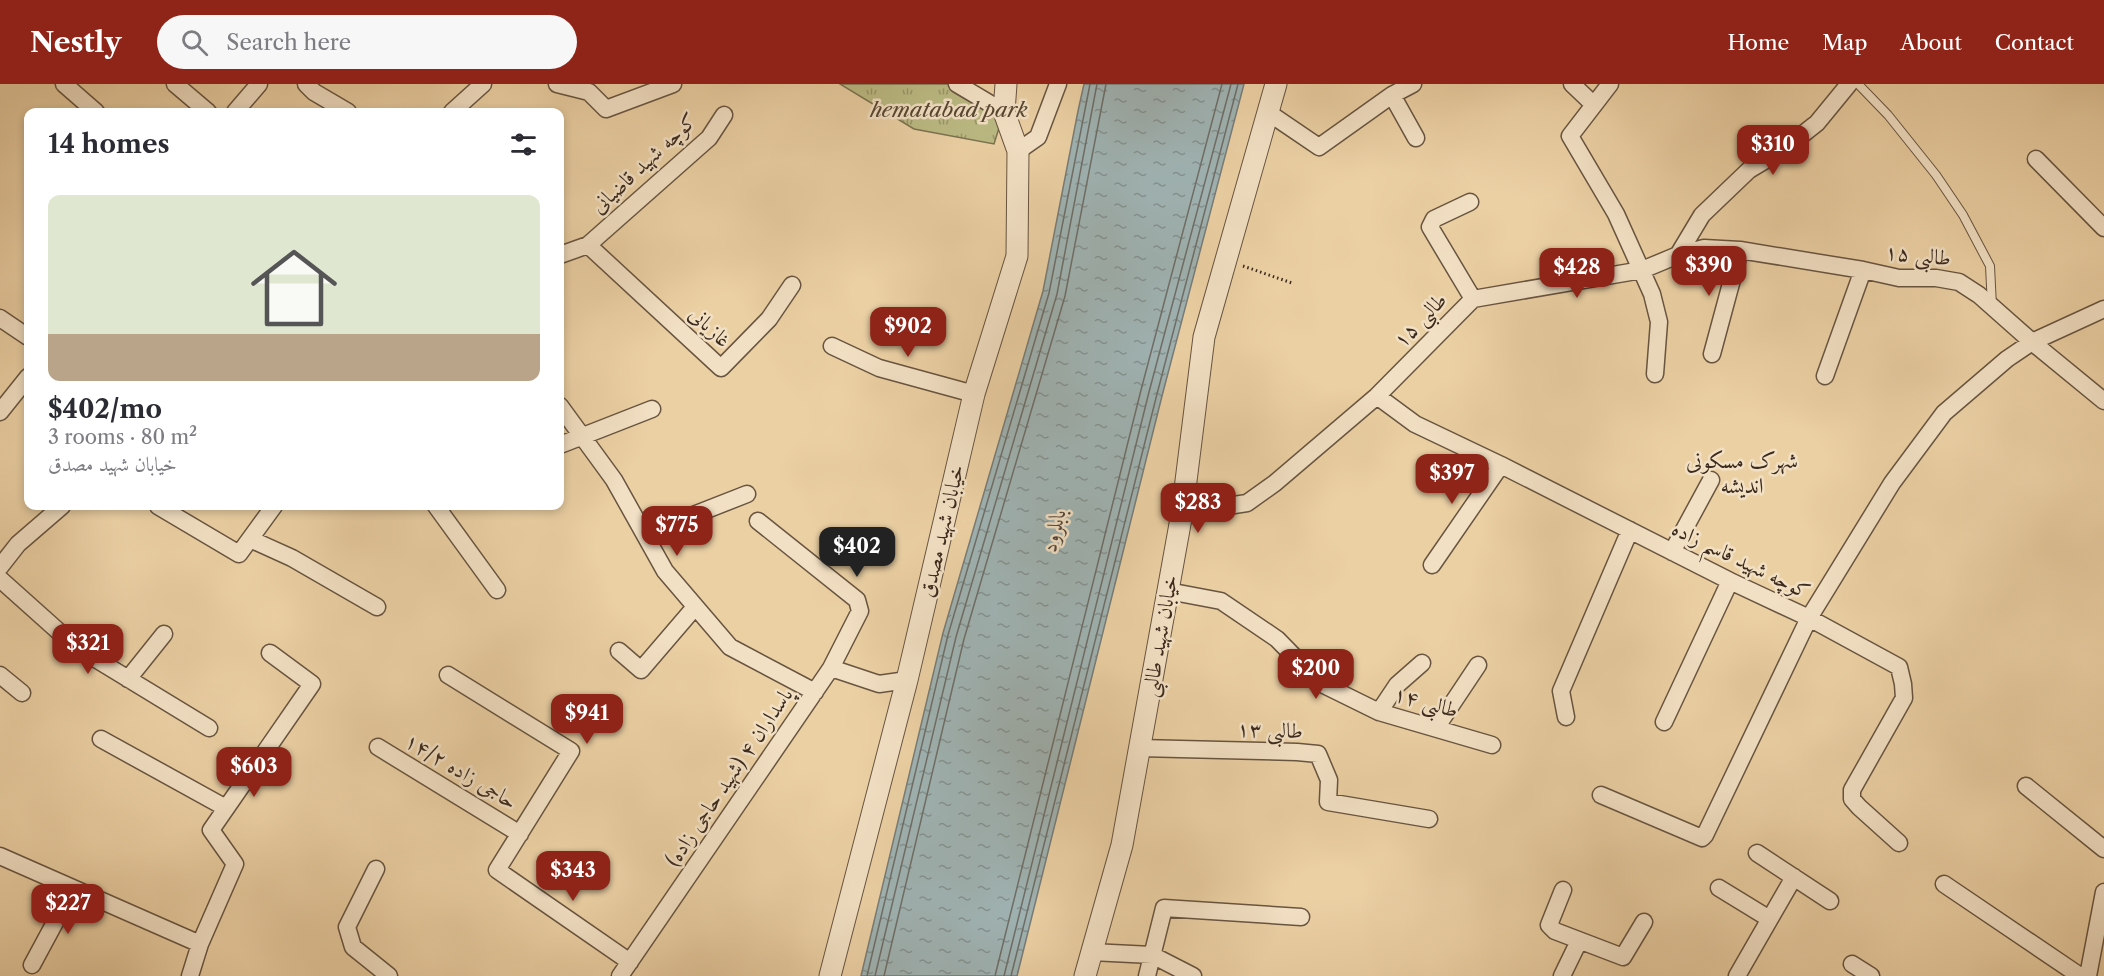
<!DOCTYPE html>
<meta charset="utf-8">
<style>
:root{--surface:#fff;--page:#f7f7f7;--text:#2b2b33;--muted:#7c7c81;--line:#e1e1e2;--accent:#8f2418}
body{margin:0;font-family:"Libre Caslon Text",Amiri,serif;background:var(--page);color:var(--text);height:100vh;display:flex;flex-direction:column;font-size:22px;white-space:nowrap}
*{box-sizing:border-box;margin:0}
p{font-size:20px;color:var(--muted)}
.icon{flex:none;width:33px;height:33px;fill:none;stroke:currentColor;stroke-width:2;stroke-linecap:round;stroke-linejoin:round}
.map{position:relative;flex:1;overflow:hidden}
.panel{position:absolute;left:24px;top:24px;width:540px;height:402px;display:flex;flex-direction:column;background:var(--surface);border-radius:12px;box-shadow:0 3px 9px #0003}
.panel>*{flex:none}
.price{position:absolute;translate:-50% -51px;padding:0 14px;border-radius:12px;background:var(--accent);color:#fff;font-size:20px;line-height:39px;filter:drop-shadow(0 2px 3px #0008)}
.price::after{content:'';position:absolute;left:50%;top:36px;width:18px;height:14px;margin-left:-9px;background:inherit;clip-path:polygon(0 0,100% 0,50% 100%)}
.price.active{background:#222;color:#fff}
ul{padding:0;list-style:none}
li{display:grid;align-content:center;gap:12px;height:318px;padding:0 24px}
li+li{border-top:2px solid var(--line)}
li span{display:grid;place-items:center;height:186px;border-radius:12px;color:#555}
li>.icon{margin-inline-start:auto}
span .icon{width:108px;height:108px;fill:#fffc;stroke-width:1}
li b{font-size:26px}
h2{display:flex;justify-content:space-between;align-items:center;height:72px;padding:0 24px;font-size:26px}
header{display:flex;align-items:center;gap:36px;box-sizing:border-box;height:84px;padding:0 30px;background:var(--accent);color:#fff}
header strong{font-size:28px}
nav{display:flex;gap:33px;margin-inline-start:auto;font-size:21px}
.search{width:420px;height:54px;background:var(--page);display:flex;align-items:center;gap:15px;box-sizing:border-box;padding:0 21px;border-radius:33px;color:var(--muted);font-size:22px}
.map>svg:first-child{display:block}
.park{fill:url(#park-tufts);stroke:#7c7250;stroke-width:1.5}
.water{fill:url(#water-ripples);stroke:#787c77;stroke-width:1.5}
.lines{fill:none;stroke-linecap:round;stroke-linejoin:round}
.shore{stroke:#6e6e68;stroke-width:1.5}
.service-casing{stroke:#685440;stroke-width:10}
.minor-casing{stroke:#685440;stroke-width:19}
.tertiary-casing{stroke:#685440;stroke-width:23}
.path{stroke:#3d2a1e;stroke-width:3;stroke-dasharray:1.5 3;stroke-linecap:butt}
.service{stroke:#f2e0c4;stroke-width:8}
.minor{stroke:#f2e0c4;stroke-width:16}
.tertiary{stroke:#f2e0c4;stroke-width:21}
.labels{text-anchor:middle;stroke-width:5;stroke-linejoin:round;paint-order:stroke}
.park-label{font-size:21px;font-style:italic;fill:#564732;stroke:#f2e0c4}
.street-label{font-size:21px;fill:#3d2a1e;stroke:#f2e0c4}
.neighbourhood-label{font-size:22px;fill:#3d2a1e;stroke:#f2e0c4}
.water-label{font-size:22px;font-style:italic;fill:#51453c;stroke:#f2e0c4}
</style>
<header>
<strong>Nestly</strong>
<div class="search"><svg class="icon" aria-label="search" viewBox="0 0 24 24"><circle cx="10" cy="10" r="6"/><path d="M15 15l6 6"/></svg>Search here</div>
<nav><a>Home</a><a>Map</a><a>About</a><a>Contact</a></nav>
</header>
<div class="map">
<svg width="2104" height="892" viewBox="0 0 2104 892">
<defs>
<pattern id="park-tufts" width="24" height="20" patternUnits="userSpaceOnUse" patternTransform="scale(1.5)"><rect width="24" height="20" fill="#bbba83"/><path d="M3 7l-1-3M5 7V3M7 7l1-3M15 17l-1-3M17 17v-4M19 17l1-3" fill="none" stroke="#99976b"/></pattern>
<pattern id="water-ripples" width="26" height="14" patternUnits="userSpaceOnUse" patternTransform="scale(1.5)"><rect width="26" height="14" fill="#9fb3b3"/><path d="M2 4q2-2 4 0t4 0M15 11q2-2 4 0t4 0" fill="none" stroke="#839291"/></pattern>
</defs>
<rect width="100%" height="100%" fill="#ebd0a4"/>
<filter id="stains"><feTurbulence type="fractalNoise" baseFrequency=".00333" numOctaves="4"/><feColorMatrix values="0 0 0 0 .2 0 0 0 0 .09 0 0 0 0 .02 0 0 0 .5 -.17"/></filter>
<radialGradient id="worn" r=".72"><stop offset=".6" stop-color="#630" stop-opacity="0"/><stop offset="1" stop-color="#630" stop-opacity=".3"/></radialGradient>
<path class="park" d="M840,0h114l50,28 -10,32 -80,-15z"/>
<path class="water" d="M1084,0h160l-82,312 -145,580h-156l82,-343 100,-342 35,-180z"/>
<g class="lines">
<path class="shore" d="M867,892l81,-341 101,-342 41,-209
M875,892l81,-339 101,-343 40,-210
M884,892l80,-337 101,-343 41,-212
M995,892l146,-586 81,-306
M1004,892l145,-584 82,-308
M1011,892l146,-582 81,-310"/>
<defs>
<path id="service" d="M1858,0l30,31 48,60 27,40 27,51 2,40"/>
<path id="minor" d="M64,0l32,28
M175,0l33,28
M306,0l8,8 34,20
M557,0l32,8 17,17 67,-25
M957,0l47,28
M1572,0l22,21
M1610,0l-40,52 46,78 36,80 7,28 -4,52
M1392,11l24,43
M235,28l24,-28
M452,28l31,-28
M1269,29l50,34 73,-52 21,-11
M1018,67l20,-14 20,-53
M2036,75l68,69
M1470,118l-36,17 -4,8 43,72
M588,161l133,123 48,-49 23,-34
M560,171l28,-10 121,-107 15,-23
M1678,171l24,-40 47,-45 35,-21 33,-26 32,-39
M0,234l28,19
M832,262l47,22 95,26
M1712,270l28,-104
M1825,292l38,-106
M1377,312l38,28 86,41 229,116 79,37 90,49 4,17 1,14 -52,92v9l7,8 40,36
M560,322l54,74 51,91 65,76 85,45
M0,328l28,-35
M560,361l92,-36
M158,422l81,48 35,-48
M436,422l61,84
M1182,429l65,-10 28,-20 102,-87 96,-97 169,-29 36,-15 26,-7 36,2 123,20 36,8h37l23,4 20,13 53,47 72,59
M758,437l99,79 3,11 -29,57
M645,450l102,-40
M250,455l42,19 85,49
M1672,468l39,-72
M1432,481l69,-100
M0,483l18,-23 44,-38
M0,495l76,68 133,81
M1168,507l53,10 56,38 43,44 59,29 113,33
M619,567l22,19 54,-63
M0,591l22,18
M448,591l123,76 -74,119 133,92
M128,595l36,-45
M1379,628l18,-27 25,-22
M1566,633l-5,-26 69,-161
M1664,638l66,-141
M1436,644l42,-63
M101,655l125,69
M378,663l142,87
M1139,664l158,4 21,2 11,26 -1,22 101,17
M2026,702l78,63
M1601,711l101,43 3,-3 104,-217 83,-135 52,-70 63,-54 25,-17 72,-33
M1757,769l73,48
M0,772l200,88
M376,785l-29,58 6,20 36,29
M1944,800l136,92
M1719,804l49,30
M1563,806l-14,35 6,6 68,26 21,-35
M1091,868l61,3 41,21
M1852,880l19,12
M32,881l41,-76
M190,892l10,-32 35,-80 -24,-34 101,-146 -42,-31
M620,892l211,-308 48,16 28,-4
M1147,892l17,-68 137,9
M1562,892l17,-35
M1737,892l57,-99
M2088,892l16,-84"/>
<path id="tertiary" d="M830,892l77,-296 67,-286 43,-138 1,-105 -14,-39 2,-28
M1085,892l37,-131 60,-332 22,-176 72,-253"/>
</defs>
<use href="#service" class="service-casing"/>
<use href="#minor" class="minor-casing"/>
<use href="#tertiary" class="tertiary-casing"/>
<path class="path" d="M1243,182l49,17"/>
<use href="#service" class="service"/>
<use href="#minor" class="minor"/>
<use href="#tertiary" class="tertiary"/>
</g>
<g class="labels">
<g class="park-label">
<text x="949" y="33">hematabad park</text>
</g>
<g class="street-label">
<text transform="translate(644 79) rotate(-43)" y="7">کوچه شهید قاضیانی</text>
<text transform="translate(1918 171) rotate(6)" y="7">طالبی ۱۵</text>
<text transform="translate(1420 236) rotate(-46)" y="7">طالبی ۱۵</text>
<text transform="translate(710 243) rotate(43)" y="7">غازیانی</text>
<text transform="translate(942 447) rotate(-77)" y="7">خیابان شهید مصدق</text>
<text transform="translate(1741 476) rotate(26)" y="7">کوچه شهید قاسم زاده</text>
<text transform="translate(1160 552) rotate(-80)" y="7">خیابان شهید طالبی</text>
<text transform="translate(1426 618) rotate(16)" y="7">طالبی ۱۴</text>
<text transform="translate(1270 646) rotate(2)" y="7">طالبی ۱۳</text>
<text transform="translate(461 687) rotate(31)" y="7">حاجی زاده ۱۴/۲</text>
<text transform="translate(729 693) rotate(-56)" y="7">پاسداران ۴ (شهید حاجی زاده)</text>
</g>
<g class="neighbourhood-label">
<text x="1742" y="384">شهرک مسکونی<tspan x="1742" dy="25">اندیشه</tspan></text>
</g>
<g class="water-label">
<text transform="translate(1053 446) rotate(-76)" y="8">بابلرود</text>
</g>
</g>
<rect width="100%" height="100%" filter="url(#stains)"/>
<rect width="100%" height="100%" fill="url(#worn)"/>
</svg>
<b class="price" style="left:1773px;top:92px">$310</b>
<b class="price" style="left:1709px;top:213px">$390</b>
<b class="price" style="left:1577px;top:215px">$428</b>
<b class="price" style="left:908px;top:274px">$902</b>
<b class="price" style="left:1452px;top:421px">$397</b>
<b class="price" style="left:1198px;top:450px">$283</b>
<b class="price" style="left:677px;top:473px">$775</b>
<b class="price active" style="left:857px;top:494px">$402</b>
<b class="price" style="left:88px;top:591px">$321</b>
<b class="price" style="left:1316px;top:616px">$200</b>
<b class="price" style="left:587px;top:661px">$941</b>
<b class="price" style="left:254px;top:714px">$603</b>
<b class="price" style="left:573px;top:818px">$343</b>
<b class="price" style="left:68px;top:851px">$227</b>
<section class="panel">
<h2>14 homes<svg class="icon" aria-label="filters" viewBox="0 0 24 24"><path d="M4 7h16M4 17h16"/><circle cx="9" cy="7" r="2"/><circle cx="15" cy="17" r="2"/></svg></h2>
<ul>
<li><span style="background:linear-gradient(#dfe7d0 75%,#b9a48a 0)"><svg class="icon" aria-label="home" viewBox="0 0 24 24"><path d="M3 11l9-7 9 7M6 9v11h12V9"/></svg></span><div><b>$402/mo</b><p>3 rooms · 80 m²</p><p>خیابان شهید مصدق</p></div></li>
</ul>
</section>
</div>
